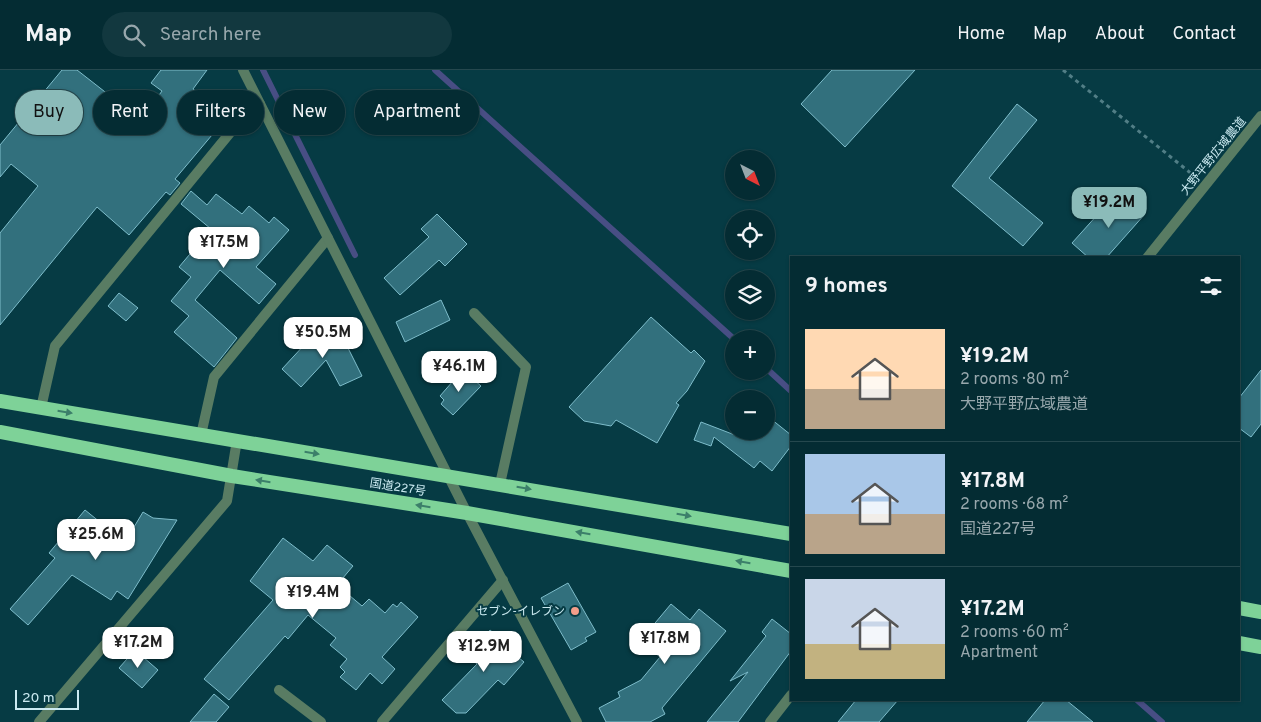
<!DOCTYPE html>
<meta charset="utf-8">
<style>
:root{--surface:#042c33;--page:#12383f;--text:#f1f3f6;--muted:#97a7ac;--line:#25484e;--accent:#8bbbb9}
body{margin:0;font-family:Overpass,"Noto Sans JP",sans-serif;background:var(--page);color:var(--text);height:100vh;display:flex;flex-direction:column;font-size:19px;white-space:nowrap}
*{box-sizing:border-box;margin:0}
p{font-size:16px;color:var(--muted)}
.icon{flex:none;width:28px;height:28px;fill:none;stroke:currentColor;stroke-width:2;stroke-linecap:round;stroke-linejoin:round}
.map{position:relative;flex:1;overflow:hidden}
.panel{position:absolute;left:790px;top:186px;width:450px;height:445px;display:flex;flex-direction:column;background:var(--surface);border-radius:0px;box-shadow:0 1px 4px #0004,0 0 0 1px var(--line)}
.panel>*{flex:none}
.hud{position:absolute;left:15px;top:20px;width:475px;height:45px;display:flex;gap:10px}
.needle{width:32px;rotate:138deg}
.buttons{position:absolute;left:725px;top:80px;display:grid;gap:10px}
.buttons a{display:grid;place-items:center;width:50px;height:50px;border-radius:50%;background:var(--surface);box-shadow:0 1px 4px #0004,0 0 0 1px var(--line);font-size:25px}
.scale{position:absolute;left:15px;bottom:12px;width:64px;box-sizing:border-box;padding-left:5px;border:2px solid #cbeaf1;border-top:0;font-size:14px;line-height:18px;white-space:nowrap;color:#cbeaf1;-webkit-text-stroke:4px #063b44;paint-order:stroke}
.price{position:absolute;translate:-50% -42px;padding:0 11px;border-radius:10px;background:#fff;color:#222;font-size:16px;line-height:32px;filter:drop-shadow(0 1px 2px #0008)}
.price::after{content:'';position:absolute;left:50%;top:30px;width:15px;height:11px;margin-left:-8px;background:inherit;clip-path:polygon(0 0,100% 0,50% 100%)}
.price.selected{background:var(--accent);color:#111}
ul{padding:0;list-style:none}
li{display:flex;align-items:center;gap:15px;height:125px;padding:0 15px}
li+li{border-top:1px solid var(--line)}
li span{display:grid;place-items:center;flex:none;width:140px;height:100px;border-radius:0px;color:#555}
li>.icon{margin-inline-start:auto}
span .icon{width:60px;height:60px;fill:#fffc;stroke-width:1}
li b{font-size:21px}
h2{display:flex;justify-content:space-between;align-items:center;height:60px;padding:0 15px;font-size:21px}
.pill{padding:0 18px;border-radius:22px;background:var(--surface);box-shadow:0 1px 4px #0004,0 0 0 1px var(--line);font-size:18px;line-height:45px}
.pill.selected{background:var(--accent);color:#111}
header{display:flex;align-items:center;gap:30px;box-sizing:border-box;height:70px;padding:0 25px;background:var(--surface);border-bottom:1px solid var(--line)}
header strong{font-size:24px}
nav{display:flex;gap:28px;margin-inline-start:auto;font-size:18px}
.search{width:350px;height:45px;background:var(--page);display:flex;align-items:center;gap:12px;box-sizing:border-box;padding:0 18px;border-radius:28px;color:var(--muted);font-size:19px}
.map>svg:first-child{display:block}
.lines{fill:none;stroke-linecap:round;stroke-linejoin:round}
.stream{stroke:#484e84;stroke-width:6}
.building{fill:#32707d;stroke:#7ebdcb}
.path{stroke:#517e86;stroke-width:3;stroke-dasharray:4 4;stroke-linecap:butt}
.service{stroke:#597c63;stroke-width:10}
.minor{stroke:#597c63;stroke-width:10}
.tertiary{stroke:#597c63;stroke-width:10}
.trunk{stroke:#7ed298;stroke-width:14}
.oneway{fill:#3c7f6a}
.poi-dot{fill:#f49e8a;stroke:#063b44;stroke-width:2}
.labels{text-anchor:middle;stroke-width:4;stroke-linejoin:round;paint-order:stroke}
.street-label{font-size:12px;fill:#cbeaf1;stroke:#063b44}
.poi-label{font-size:12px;fill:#cbeaf1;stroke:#063b44;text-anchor:end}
</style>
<header>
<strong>Map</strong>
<div class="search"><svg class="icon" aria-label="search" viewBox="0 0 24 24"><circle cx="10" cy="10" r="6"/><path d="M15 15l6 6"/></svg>Search here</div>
<nav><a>Home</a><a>Map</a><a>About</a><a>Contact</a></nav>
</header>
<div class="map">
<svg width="1261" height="652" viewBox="0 0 1261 652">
<rect width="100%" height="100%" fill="#063b44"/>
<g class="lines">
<path class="stream" d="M263,0l92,185
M435,0l299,269
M766,298l25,23
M1137,630l25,22"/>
</g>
<path class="building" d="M62,0h15l64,50 21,-29 -11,-8 10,-13h46l-14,19 35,27 -53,63 5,4 -10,12 -4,-3 -37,43 -32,-28 -97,118v-92l38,-47 -27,-22 -11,13v-32z
M832,0h83l-70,77 -44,-43z
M1017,34l20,16 -48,58 54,45 -20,23 -71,-60z
M191,121l16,14 9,-11 26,20 7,-8 20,17 5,-6 15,13 -33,37 20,17 -17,20 -39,-34 -25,30 42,38 -23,29 -40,-35 15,-16 -18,-15 20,-24 -12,-10 32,-38 -30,-25z
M1123,124l22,20 -39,44h-17l-17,-15 27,-30 4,4z
M437,144l30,30 -22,22 -6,-6 -39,35 -16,-17 45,-41 -8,-8z
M119,223l19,15 -12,13 -18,-15z
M441,230l9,20 -45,22 -9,-20z
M651,247l40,36 3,-3 11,11 -18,30 -11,12 3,2 -22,38 -41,-23 -5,6 -27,-5 -15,-14z
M328,257l18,16 -5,5 6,-2 15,30 -22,10 -14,-26 -25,27 -19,-18 36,-39 3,4z
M1261,300v54l-10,13 -12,-9v-30z
M466,303l15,13 -28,29 -12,-11 3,-4 -4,-4 13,-15 3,3z
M766,345l25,20v11l-19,25 -12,-10 -6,7 -40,-31 -3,9 -17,-6 7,-18 39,15 4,-6h22z
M85,440l36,29 6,-10 4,3 12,-20 10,6 24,2 -49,79 -11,-8 -6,9 -39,-25 -44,50 -18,-16 45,-51 -6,-5z
M283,468l30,23 14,-16 26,21 -16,19 25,21 7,-7 16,14 8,-9 4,3 4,-5 17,15 -36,40 13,12 -13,15 -12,-11 -14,17 -16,-13 5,-5 -5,-5 7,-8 -17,-14 6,-7 -28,-23 -20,24 -3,-3 -56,64 -25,-21 69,-79 -23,-19z
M568,513l28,49 -11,6 2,3 -16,9 -30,-52z
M671,534l19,16 9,-11 27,22 -64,77 3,6 -15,8h-44l-7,-14 21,-11 -2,-5 23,-12 19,-23 -20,-16z
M772,549l19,15v17l-53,71h-31l41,-50 -18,9 36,-45 -4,-4z
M490,560l19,16 -2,2 17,14 -20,23 -6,-5 -32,33h-10l-14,-13 35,-36 -9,-8z
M135,580l23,20 -16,18 -23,-20z
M214,624l15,13 -13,15h-26z
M856,630h42l-19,22h-41z
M1045,630h21l27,22h-66z"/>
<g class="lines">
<path class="path" d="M1063,0l130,105"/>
<path class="service" d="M474,243l52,54 -26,117
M41,338l14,-62 179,-218 26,-24
M201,365l13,-58 114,-139
M279,620l42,32
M39,652l188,-221 10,-61
M382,652l121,-142"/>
<path class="minor" d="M243,0l224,443 110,209"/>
<path class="tertiary" d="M1147,188l114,-142
M770,652l21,-27"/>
<path class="trunk" d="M0,331l791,133
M0,362l232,44 235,37 324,58
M1239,538l22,4
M1239,573l22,4"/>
</g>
<defs><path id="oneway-solid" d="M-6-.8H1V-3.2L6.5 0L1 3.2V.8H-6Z" transform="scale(1.25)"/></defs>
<g class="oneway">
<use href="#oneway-solid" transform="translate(65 342) rotate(9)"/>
<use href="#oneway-solid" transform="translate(312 383) rotate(9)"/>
<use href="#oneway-solid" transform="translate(263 411) rotate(-171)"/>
<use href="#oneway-solid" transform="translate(524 418) rotate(10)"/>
<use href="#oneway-solid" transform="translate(423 436) rotate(-171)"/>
<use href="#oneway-solid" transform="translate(684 445) rotate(10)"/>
<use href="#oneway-solid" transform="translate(583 463) rotate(-170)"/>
<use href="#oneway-solid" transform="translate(743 492) rotate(-170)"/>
</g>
<circle class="poi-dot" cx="575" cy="541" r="5"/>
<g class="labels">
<g class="street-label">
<text transform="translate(1213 86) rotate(-51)" y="4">大野平野広域農道</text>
<text transform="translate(398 417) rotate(9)" y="4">国道227号</text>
</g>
<g class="poi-label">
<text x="565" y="545">セブン-イレブン</text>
</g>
</g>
</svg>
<div class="buttons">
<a><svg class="needle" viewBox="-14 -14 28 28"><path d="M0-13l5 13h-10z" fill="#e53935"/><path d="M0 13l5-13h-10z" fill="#97a7ac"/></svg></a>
<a><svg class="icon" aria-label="locate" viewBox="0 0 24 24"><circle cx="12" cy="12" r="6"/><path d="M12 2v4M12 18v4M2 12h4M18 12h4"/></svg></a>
<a><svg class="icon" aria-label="layers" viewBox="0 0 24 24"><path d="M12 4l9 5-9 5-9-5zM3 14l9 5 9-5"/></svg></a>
<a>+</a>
<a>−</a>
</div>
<div class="scale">20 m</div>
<b class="price selected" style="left:1109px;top:159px">¥19.2M</b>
<b class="price" style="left:224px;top:199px">¥17.5M</b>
<b class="price" style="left:323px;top:289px">¥50.5M</b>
<b class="price" style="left:459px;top:323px">¥46.1M</b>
<b class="price" style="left:96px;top:491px">¥25.6M</b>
<b class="price" style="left:313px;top:549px">¥19.4M</b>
<b class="price" style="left:665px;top:595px">¥17.8M</b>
<b class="price" style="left:138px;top:599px">¥17.2M</b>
<b class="price" style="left:484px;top:603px">¥12.9M</b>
<div class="hud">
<a class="pill selected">Buy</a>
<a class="pill">Rent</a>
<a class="pill">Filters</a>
<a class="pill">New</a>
<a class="pill">Apartment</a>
</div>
<section class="panel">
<h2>9 homes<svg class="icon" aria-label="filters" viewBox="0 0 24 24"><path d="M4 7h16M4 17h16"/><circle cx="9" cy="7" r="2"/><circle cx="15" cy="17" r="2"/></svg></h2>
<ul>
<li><span style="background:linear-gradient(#ffd9b3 60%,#b9a48a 0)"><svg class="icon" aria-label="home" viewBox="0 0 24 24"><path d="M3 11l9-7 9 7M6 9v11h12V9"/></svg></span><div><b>¥19.2M</b><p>2 rooms · 80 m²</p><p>大野平野広域農道</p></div></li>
<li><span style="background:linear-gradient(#a9c7e8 60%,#b9a48a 0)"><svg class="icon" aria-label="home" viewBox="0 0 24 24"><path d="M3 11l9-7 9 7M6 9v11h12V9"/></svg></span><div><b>¥17.8M</b><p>2 rooms · 68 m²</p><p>国道227号</p></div></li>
<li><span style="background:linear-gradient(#c9d6e8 65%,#c2b280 0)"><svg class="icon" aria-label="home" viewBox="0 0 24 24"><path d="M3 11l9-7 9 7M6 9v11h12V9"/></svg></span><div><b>¥17.2M</b><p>2 rooms · 60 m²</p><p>Apartment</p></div></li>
</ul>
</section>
</div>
